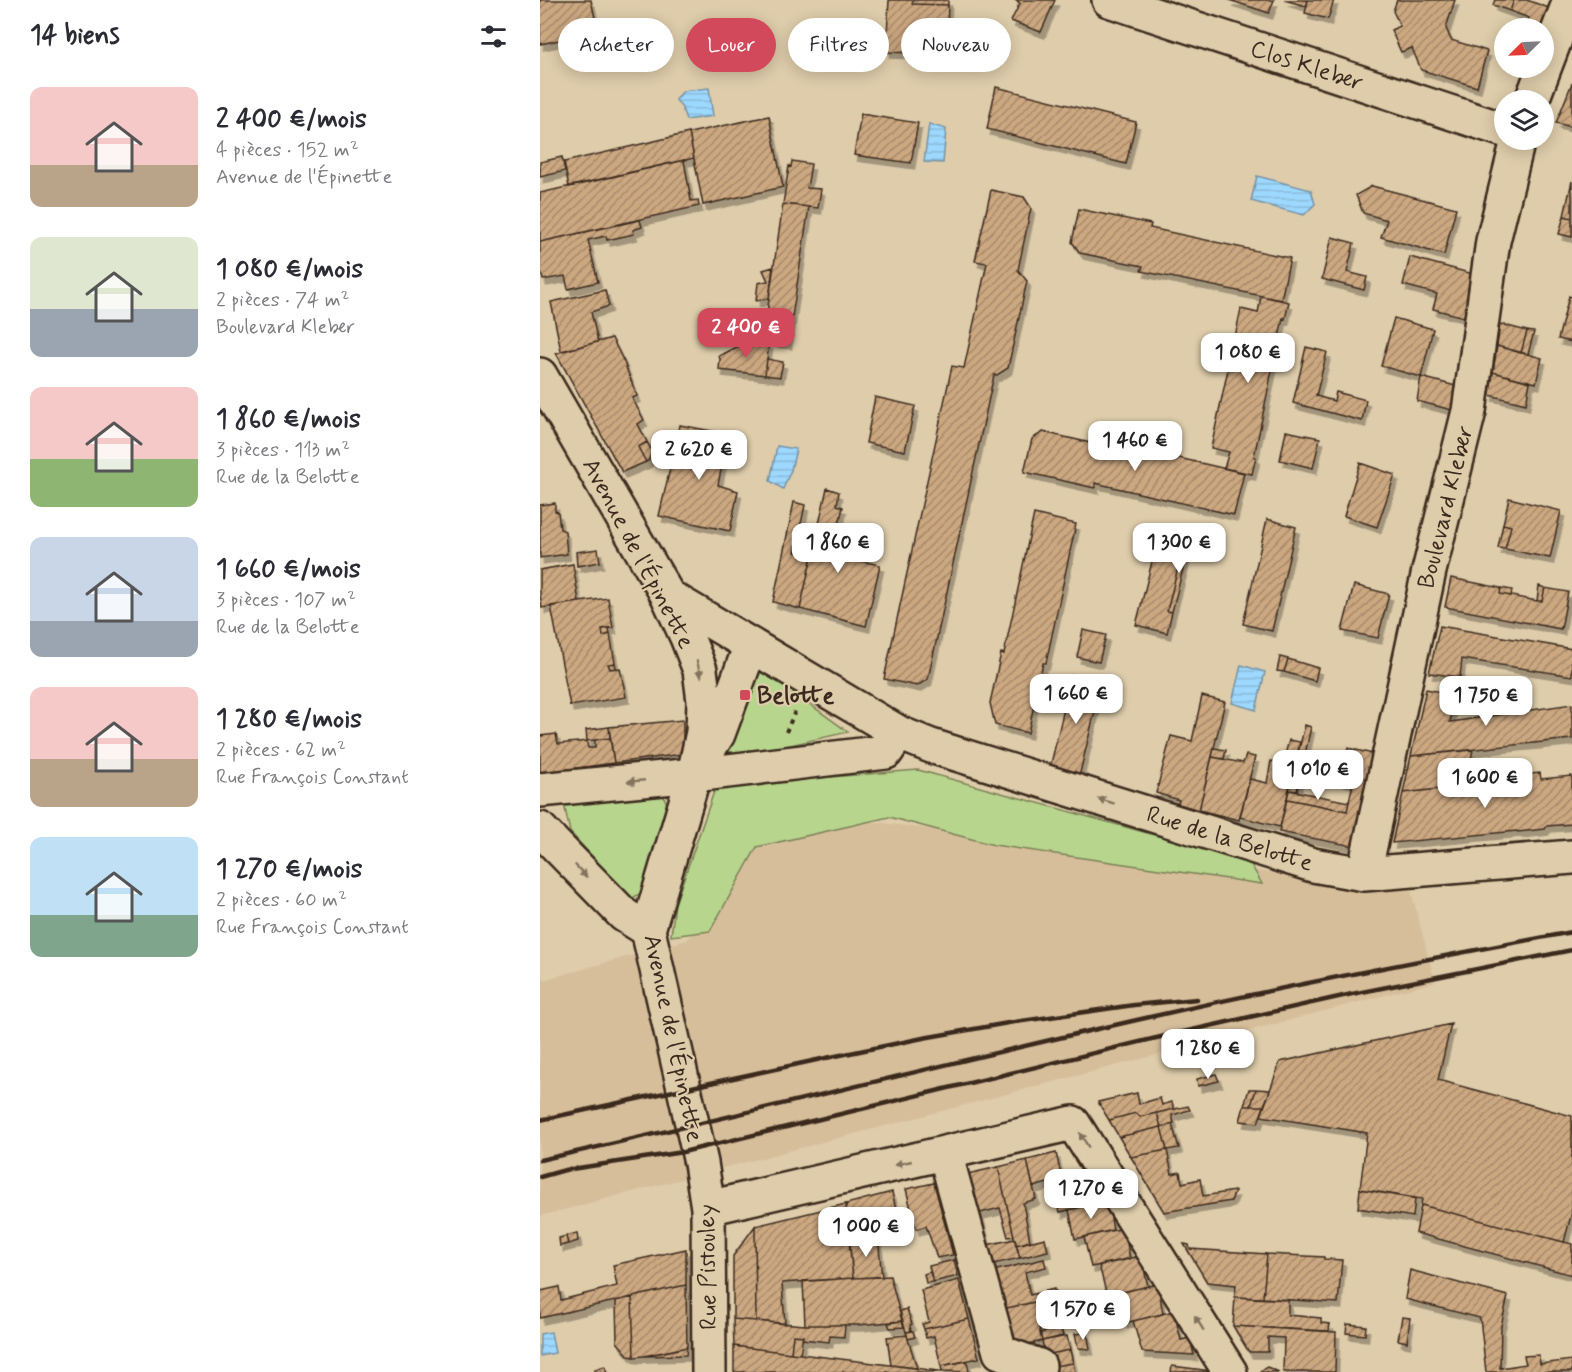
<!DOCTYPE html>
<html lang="fr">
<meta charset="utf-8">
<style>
:root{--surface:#fff;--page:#f7f7f7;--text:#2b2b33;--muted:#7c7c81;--accent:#d1495b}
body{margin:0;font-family:Mynerve,sans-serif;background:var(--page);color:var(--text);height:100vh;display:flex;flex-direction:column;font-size:22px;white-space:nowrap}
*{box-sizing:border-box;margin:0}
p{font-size:20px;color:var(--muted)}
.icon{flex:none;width:33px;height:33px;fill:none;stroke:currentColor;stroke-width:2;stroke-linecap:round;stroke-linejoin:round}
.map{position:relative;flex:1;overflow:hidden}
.details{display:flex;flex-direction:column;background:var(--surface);width:540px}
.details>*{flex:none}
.hud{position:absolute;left:18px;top:18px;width:570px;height:54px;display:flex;gap:12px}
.needle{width:39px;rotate:246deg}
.controls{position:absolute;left:954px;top:18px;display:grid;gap:12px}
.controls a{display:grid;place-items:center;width:60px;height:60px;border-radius:50%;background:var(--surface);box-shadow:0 3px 15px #0003;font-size:30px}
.price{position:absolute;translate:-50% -51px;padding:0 14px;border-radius:12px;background:#fff;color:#222;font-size:20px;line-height:39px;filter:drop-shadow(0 2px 3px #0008)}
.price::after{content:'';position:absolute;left:50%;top:36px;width:18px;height:14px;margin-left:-9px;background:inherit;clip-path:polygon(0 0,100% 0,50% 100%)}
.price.active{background:var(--accent);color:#fff}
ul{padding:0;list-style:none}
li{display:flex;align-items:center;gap:18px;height:150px;padding:0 30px}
li span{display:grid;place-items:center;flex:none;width:168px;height:120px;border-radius:12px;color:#555}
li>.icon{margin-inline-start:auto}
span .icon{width:72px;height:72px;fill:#fffc;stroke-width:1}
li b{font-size:26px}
h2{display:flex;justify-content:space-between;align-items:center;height:72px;padding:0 30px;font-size:26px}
.chip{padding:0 21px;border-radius:27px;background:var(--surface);box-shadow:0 3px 15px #0003;font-size:21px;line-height:54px}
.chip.active{background:var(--accent);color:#fff}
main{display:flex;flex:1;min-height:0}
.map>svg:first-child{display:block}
.built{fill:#d6be9b}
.green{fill:#b8d58e;stroke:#7a8056;stroke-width:1.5}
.water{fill:url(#water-rules);stroke:#7692a4;stroke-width:1.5}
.building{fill:url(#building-hatch);stroke:#3b2a1e;stroke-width:1.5;filter:url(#shadow)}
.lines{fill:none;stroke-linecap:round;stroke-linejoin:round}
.minor-casing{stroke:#3b2a1e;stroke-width:38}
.path{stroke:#3b2a1e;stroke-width:4;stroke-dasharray:4.5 4.5;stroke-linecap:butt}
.minor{stroke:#deccaa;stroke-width:33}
.rail{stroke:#3b2a1e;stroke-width:4.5}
.oneway{fill:#84735d}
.poi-dot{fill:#d1495b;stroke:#deccaa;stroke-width:2}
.labels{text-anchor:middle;stroke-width:4.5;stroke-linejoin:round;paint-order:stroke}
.street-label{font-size:24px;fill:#3b2a1e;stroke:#deccaa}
.poi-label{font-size:24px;font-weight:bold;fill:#3b2a1e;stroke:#deccaa;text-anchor:start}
</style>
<main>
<section class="details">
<h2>14 biens<svg class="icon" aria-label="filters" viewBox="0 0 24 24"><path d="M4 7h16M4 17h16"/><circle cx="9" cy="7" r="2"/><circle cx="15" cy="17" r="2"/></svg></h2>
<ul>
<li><span style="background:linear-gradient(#f6c9c9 65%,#b9a48a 0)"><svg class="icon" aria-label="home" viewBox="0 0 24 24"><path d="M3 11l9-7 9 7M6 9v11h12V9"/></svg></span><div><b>2 400 €/mois</b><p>4 pièces · 152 m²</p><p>Avenue de l'Épinette</p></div></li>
<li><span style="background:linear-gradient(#dfe7d0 60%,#9aa5b1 0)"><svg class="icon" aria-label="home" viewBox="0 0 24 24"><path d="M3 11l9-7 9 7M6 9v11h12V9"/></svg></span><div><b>1 080 €/mois</b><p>2 pièces · 74 m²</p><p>Boulevard Kleber</p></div></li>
<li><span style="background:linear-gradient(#f6c9c9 60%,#8fb573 0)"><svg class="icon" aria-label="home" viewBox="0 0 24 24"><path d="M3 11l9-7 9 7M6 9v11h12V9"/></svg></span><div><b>1 860 €/mois</b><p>3 pièces · 113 m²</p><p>Rue de la Belotte</p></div></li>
<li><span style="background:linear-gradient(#c9d6e8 70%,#9aa5b1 0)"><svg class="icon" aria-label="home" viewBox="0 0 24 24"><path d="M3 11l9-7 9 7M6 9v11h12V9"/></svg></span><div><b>1 660 €/mois</b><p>3 pièces · 107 m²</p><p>Rue de la Belotte</p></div></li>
<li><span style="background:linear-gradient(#f6c9c9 60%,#b9a48a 0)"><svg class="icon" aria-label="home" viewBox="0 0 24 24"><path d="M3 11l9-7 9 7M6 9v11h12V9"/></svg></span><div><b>1 280 €/mois</b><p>2 pièces · 62 m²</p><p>Rue François Constant</p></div></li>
<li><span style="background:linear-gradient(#bfe0f5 65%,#7fa58c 0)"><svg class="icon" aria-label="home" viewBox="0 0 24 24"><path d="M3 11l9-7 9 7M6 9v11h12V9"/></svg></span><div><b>1 270 €/mois</b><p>2 pièces · 60 m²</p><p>Rue François Constant</p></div></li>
</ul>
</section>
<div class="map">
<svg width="1032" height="1372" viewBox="0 0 1032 1372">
<defs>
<pattern id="water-rules" width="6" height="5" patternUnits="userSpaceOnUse" patternTransform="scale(1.5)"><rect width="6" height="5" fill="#9dd8fe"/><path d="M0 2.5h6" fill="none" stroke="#88bad9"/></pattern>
<pattern id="building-hatch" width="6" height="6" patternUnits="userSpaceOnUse" patternTransform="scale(1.5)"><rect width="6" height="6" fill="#cca881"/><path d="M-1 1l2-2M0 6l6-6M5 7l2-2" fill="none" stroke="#a78969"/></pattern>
<filter id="shadow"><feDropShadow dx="3.5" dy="6" stdDeviation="0" flood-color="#0004"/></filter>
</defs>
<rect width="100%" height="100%" fill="#deccaa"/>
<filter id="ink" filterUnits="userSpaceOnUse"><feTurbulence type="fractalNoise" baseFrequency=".0167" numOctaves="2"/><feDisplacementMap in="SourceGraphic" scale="12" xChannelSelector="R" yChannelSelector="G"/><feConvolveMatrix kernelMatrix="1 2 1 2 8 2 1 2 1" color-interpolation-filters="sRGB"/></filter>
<g filter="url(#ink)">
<path class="built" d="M335,822l536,69 24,91 -895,234v-235l147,-41 66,-98z"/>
<path class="green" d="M213,663l95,69 -128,29z
M378,770l331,91 13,23 -268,-39 -105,-28 -132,30 -47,84 -39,5 4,-32 41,-118z
M121,790l9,21 -24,79 -15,9 -61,-67 -6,-28z"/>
<path class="water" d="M169,88l4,28 -27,4 -4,-12 -6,-8 7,-9z
M389,124l17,5 -3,34 -19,-1z
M717,176l54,14 4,14 -11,11 -53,-14z
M237,446l19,3 -5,21 -8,19 -13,-8z
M701,665l24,7 -9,38 -24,-7z
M11,1332l4,21 -15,3v-22z"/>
<path class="building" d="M0,0h51l7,32 -58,12z
M349,0h24l-1,4 36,1 -2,49 -60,-2z
M373,0h35v5l-36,-1z
M475,0h40l-14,32 -30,-11 9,-18z
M689,0h45l-5,13z
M744,0h21l3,1 -2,5z
M765,0h29l-6,19 -23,-6 3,-12z
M857,0h58l-9,28 5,12 36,11 -10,36 -56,-17 -9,-22 -11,4 -10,-22 9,-4 -7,-15z
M955,0h19l-4,11 -17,-6z
M974,0h13l33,12 -16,16h-8l-9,-3 2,-7 -19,-7z
M1032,83v44l-16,-4z
M456,87l140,35 -10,42 -139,-35z
M321,114l57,9 -7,40 -57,-8z
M229,116l14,71 -80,18 -14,-72z
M149,133l5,25 -125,29 -5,-25z
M22,157l3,14 -25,6v-15z
M144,160l7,41 7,-1 1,6 -159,36v-49z
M252,161l19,3 -4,24 14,1 -3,19 -35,-4 6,-38 2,1z
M1032,181v37l-8,-2z
M832,186l84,22 -12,47 -63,-18 6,-17 -24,-7 -7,-18z
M451,190l33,7 7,11 -13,62 9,11 -19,87 -11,7h-3l-66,304 -11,7 -33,-7 68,-313 12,2 23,-105 -12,-2z
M243,204l26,3 -21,136 -25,-3z
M539,209l72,15 -1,4 140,30 -9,42 -140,-29 2,-5 -63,-13 -8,-11z
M1024,216l8,2v-2v21l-13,-3z
M100,220l2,7 -9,3 1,4 -27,6 -1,-4 -18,4 10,42 -30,7 -3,-13 -22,4 -3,-12v-26z
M792,237l22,6 -7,29 20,5 -3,13 -42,-11z
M870,257l63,17 -9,43 -31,-8 4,-15 -34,-9z
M233,267l-4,31 -13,3 2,-18 10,-2 -5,-11z
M65,290l4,16 -18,6 7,30 -37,9 -10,-49z
M721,296l28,6 -4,17 -2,-1 -29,139h2l-4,17 -28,-6 5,-16 -18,-4 30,-139 17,4z
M1029,296l3,1v45l-14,-3z
M854,318l39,11 -12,48 -40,-11z
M960,324l27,7 -6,22 -24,-7z
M987,331l7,1 -6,22 -7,-1z
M72,338l12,24 13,34 -5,2 12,22 -6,4 9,18 -9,5 8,15 -24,10 -66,-119z
M211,340l18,4 -4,31 -46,-5 1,-11 -1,-3z
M957,346l45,12 -6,25 -43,-11z
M766,347l21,5 -11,44 18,5 2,-9 30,8 -4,21 -69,-18z
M227,359l16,3 -3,15 -15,-2z
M953,372l37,10 -4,22 -37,-9z
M881,377l35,9 -4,24 -35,-9z
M335,397l40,9 -10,45 -39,-8z
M140,425l48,9 -10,51 20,6 -8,40 -71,-15z
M746,431l34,7 -7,30 -33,-8z
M503,432l61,14 1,-5 139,32 -10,42 -139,-32v5l-71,-16 8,-33z
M107,442l5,9 -3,9 -3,2 -8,-15z
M820,463l35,12 -18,52 -33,-11z
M287,488l12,4 -2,13 6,2 -11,48 48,10 -14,61 -66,-17z
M969,498l52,13 -11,47 -45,-9 6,-23 -8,-2z
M254,502l11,3 -10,47 17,4 -12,53 -27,-7z
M15,503v8l3,1 2,17 5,2 2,23 -27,4v-53z
M494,514l42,10 -30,139h-3l-15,70 -33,-8 -5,-22 11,-50 3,1z
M727,519l29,8 -24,104 -29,-7z
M963,524l8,2 -6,23 -7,-1z
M620,530l26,6 -19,75 5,1 -5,21 -31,-8z
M646,536l5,2 -19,74 -5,-1z
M58,549l2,13 -23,4 -1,-14z
M33,564l6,38 -37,6 -2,-15v-23z
M911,578l50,10 -1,6 37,7h5l3,-13 23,4 -7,37 -116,-22z
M814,585l35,9 -11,44 -36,-7z
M999,586l6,2 -3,13h-5z
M961,588l11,2 -1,6 -11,-2z
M68,598l5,30 -11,1 1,7 7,-2 5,29 -7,1 2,5 10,-1 6,29 -56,9 -19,-100z
M900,626l132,23v27l-110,-17 -2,18 -31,-4z
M69,628l1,6 -7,2 -1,-7z
M543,630l23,5 -7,27 -22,-5z
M740,657l8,2 -4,13 -7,-1z
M748,659l30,9 -3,13 -31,-9z
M75,663l1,5 -6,1 -2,-5z
M532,675l30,7 -23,95 -29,-9z
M886,689l30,6 -6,27 122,-18v35l-161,17z
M662,696l23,6 -26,108 -21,-6 1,-4 -23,-7 15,-57 21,5z
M143,720v34l-69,9 -5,-36z
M765,725l6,2 -14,64 -8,-1z
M69,727l1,11 -23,3 -1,-11z
M16,734l2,10 29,-3 1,7h7v-8l15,-2 4,25 -74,10v-37z
M749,740l11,2 -20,85 -40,-10 10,-38 17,4 4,-22 12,1z
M674,748l12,2 -2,9 -12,-2z
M808,748l25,6 -20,92 -74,-14 8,-33 60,12 6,-28 -12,-3z
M933,750l-8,36 -62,7 8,-37z
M706,755l9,2 -16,63 -40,-10 13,-53 31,6z
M1000,773l1,6 31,-3v48l-25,2 -2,3 -27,3 -1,-1 -125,12 11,-50 112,-12 -1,-5z
M749,790l60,12 -2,9 -60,-12z
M911,1024l-13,56 134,36v96l-8,30 -143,-37 1,-6 -62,-10 7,-56 -106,-17 19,-54z
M676,1074l3,7 -21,5 -1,-7z
M709,1089h7l-5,17h-7z
M716,1089l14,1 -6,16h-13z
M597,1093l2,11 21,-6 2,7 10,-3 2,7 -34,8 -4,-4 -27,7 -11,-18z
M648,1106l2,4 -18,5 2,8 -13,4 -4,-14z
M704,1106h20l-6,17 -18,-2z
M596,1113l4,4 17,-4 4,14 -42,10 -10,-17z
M632,1124l7,24 -12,2 -6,-23z
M621,1127l6,23 -36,7 -12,-20z
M627,1150l5,24 8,-2 2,11 18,-4 3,17 32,-5 -4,10 -67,11 -33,-55z
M516,1153l6,26 -29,8 -6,-27z
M487,1160l9,39 -13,4 7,38 -14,4 -18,-78z
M458,1167l16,69 -6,1 -8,-29 -20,5 6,24 -11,3 -16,-64z
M550,1172l7,31 -37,9 -8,-30z
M394,1183l19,72 -16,3 -11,-32 -10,3 -10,-40z
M820,1189l55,10 -2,18 -55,-9z
M352,1192l10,43 -53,5 -3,-36z
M568,1201l5,29 -38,9 -6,-29z
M306,1204l7,74 -71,5 3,41 -29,-3 -1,-95z
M881,1205l151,39v31l-156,-42z
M215,1226l1,95 -23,-2v-63z
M584,1228l6,31 -39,8 -7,-30z
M37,1233l1,8 -10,3 -2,-8z
M26,1236l2,8 -8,2 -1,-8z
M338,1237l4,40 -29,1 -4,-38z
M505,1238l3,13 -28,7 -4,-13z
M475,1239l5,19 -31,7 -12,-18z
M644,1244l5,1 1,4 77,5 -4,44 -28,-1 1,-12 -29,-3z
M146,1249v36l-146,33v-27l19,-4 2,13 56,-14 -4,-21z
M727,1254l57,3v2l18,1 -4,43 -75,-5z
M601,1256l7,30 -41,10 -8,-31z
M504,1259l2,8 -21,5 5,23 24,-6v2h2l2,6 -65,14 -9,-38z
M414,1260l4,16 -25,6 -4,-16z
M870,1270l98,26 -7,30 -1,42 26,-4 -2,-8 15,-1 1,9 32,-4v12h-86l-6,-54 -75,-19z
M390,1272l3,10 -7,1 -2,-9z
M350,1276l12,45 -44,4h-53l-2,-44z
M419,1280l10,39 -45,10 -2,-5 7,-2 -8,-32z
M618,1284l5,30 -39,9 -7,-30z
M146,1285l1,62 -43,9 -10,1 -2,-60z
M92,1297l2,60 -5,-1 -12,-14 -1,-41z
M518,1297l-1,9 -21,5 6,30 -39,9 -10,-39z
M695,1297l53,3v15l33,3v5l9,1 -1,7 -96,-5z
M367,1309l5,15 -2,1 1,6 -5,1 -6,-21z
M634,1311l7,29 9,-2 4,17 -52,-3 -9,-31z
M862,1317l8,1 -3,24 -9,-2z
M193,1319l72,6h40l-1,12 -14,-1 -1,6 -27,-3 1,-3 -10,-1 -2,18 -57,-7z
M429,1319l10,39 -38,8 -7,-30 -8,2 -2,-9z
M362,1321l2,6 -14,1 -2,-5z
M807,1324l19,2 -1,9 -19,-2z
M693,1326l103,6 -1,40h-52l1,-34 -16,-1v15h-19z
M521,1328l2,8 -21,5 -2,-8z
M373,1331l2,6 -7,2 -2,-7z
M547,1332l3,17 -12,-1 -3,-14z
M253,1335l10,1 -3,18 -9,-1z
M367,1335l1,4 9,29 -26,-3 -4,-28z
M527,1336l3,14 -25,5 -3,-14z
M194,1346l66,8 147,18h-213z
M147,1347l-1,8 -42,1 21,-4z
M530,1350l3,13 -25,4 -3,-12z
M427,1361l2,11 -27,-1 -1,-5z
M533,1363l2,9h-27v-5z
M65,1366l2,6h-12v-3z
M632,1366l39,5v1h-40z
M727,1367l12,5h-18l-1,-1z"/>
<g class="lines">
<defs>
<path id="minor" d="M569,0l395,130
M992,100l38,-100
M0,375l128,221 19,41 13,33 4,31 -1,31 -9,43 -46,155 53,233 7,45 1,164
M128,596l231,137 32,13 382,119 51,9 208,-17
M168,750l10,-16 33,-89
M0,790l154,-15 192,-23 13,-19
M0,829l84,86 24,15
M824,874l65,-303 40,-160 24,-170 25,-101
M405,1153l55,199 39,14
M168,1208l365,-85 157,249"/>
</defs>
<use href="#minor" class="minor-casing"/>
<path class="path" d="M246,732l10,-23"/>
<use href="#minor" class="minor"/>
<path class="rail" d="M0,1120l286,-62 97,-20 85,-15 126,-18 63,-6
M0,1160c204,-45 406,-97 610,-143 140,-32 281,-59 422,-85
M0,1177l25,-7 118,-18 469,-113 200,-45 220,-44"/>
</g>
<defs><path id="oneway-solid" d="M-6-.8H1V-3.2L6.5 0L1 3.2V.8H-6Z" transform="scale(1.5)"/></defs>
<g class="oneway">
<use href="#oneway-solid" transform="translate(159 669) rotate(75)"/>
<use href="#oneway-solid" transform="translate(96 781) rotate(175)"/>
<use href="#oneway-solid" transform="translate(566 801) rotate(-163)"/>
<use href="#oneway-solid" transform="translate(41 871) rotate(46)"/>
<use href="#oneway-solid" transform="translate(544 1140) rotate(-122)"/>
<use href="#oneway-solid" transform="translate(363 1163) rotate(167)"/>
<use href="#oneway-solid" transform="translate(659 1323) rotate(-122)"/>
</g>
</g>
<rect class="poi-dot" x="199" y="689" width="12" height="12" rx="3"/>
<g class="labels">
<g class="street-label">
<text transform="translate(767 65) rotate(18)" y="8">Clos Kleber</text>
<text transform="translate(905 507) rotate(-76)" y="8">Boulevard Kleber</text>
<text transform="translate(99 553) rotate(62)" y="8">Avenue de l'Épinette</text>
<text transform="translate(690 838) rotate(17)" y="8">Rue de la Belotte</text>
<text transform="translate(134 1038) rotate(78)" y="8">Avenue de l'Épinette</text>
<text transform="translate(167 1267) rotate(-91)" y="8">Rue Pistouley</text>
</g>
<g class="poi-label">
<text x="217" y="703">Belotte</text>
</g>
</g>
</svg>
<div class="controls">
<a><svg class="needle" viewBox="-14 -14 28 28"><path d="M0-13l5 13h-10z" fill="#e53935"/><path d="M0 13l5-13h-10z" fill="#7c7c81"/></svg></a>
<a><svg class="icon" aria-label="layers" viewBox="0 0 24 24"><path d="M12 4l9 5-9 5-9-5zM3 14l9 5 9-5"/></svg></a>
</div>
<b class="price active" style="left:206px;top:359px">2 400 €</b>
<b class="price" style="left:708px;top:384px">1 080 €</b>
<b class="price" style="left:595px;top:472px">1 460 €</b>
<b class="price" style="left:159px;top:481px">2 620 €</b>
<b class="price" style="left:298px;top:574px">1 860 €</b>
<b class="price" style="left:639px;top:574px">1 300 €</b>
<b class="price" style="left:536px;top:725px">1 660 €</b>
<b class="price" style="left:946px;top:727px">1 750 €</b>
<b class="price" style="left:778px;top:801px">1 010 €</b>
<b class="price" style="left:945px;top:809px">1 600 €</b>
<b class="price" style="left:668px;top:1080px">1 280 €</b>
<b class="price" style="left:551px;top:1220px">1 270 €</b>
<b class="price" style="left:326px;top:1258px">1 000 €</b>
<b class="price" style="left:543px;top:1341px">1 570 €</b>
<div class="hud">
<a class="chip">Acheter</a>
<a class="chip active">Louer</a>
<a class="chip">Filtres</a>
<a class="chip">Nouveau</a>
</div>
</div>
</main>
